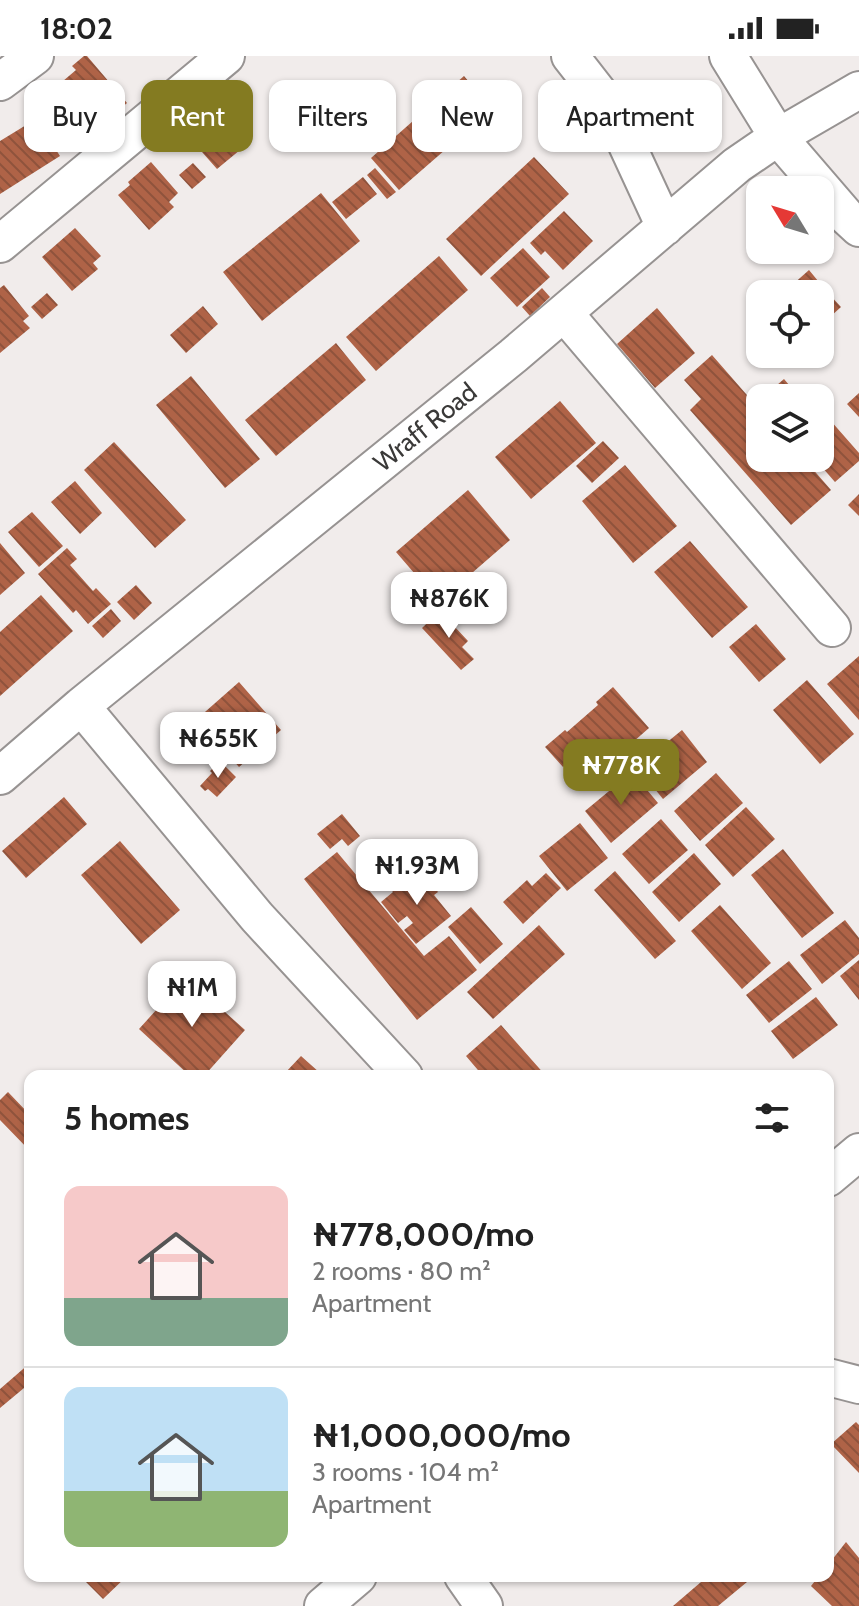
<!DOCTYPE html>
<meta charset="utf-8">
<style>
:root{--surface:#fff;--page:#f6f6f6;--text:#222;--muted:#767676;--line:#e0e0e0;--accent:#847b21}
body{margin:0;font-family:Cabin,sans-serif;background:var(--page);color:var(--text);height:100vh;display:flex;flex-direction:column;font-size:30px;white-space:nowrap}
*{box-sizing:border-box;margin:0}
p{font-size:26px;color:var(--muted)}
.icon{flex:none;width:44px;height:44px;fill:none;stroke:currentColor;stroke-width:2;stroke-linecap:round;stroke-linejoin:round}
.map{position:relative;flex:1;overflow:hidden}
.side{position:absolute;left:24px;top:1014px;width:810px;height:512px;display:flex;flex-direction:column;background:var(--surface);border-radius:16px;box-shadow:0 2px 6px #0004}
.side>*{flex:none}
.guide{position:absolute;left:24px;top:24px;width:812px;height:72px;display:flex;gap:16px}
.needle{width:52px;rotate:308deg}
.buttons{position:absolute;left:746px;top:120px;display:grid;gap:16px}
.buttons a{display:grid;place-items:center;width:88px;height:88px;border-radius:16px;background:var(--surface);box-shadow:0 2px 6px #0004;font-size:40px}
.price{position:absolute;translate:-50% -68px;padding:0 18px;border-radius:16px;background:#fff;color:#222;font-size:26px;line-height:52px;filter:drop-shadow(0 2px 4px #0008)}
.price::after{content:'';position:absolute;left:50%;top:48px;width:24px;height:18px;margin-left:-12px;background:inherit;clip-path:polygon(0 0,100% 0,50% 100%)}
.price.active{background:var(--accent);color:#fff}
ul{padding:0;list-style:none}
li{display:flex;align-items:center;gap:24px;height:200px;padding:0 40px}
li+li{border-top:2px solid var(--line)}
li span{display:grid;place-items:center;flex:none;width:224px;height:160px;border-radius:16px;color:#555}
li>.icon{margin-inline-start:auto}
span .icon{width:96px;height:96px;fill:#fffc;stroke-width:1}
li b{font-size:34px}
h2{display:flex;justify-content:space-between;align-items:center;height:96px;padding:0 40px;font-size:34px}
.pill{padding:0 28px;border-radius:16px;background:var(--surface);box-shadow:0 2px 6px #0004;font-size:28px;line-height:72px}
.pill.active{background:var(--accent);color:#fff}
.status{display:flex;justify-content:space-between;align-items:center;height:56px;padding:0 40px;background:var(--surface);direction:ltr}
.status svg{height:22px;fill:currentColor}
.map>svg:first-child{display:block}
.building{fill:url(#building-back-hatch)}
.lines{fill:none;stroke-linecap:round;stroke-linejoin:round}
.minor-casing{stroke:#979392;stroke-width:40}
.minor{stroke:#fff;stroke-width:36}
.labels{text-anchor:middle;stroke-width:8;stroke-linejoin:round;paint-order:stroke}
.street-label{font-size:26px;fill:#3a3938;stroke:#fff}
</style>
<div class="status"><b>18:02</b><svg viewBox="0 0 49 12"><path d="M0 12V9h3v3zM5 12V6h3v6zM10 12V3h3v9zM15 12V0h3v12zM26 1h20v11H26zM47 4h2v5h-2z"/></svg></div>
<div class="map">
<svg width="859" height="1550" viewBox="0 0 859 1550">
<defs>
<pattern id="building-back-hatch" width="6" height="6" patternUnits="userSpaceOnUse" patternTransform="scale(2)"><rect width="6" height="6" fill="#af6347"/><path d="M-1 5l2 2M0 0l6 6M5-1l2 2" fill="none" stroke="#8f533c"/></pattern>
</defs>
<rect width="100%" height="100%" fill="#f1eceb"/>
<path class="building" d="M84,0h3l40,47 -28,24 -2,-3 -5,5 -36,-42 20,-17 -4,-4z
M464,20l28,33 -93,81 -28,-32z
M219,45l26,31 -6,5 7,8 -29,24 -30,-34 11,-9 -3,-4z
M36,63l24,37 -60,38v-53z
M534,101l35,37 -88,82 -35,-37z
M151,106l27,31 -9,9 5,5 -25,23 -31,-35 12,-10 -2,-3z
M193,107l13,14 -14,12 -13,-14z
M375,112l21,24 -9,7 -20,-24z
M363,121l14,17 -31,25 -14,-17z
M321,137l39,48 -98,80 -39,-49z
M564,155l29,30 -30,29 -18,-19 -4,4 -11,-12z
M75,172l26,28 -8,7 5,6 -26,22 -30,-34z
M523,192l27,29 -33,30 -27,-29z
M439,200l29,34 -92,81 -30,-34z
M809,214l14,17 -5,4 6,7 5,-4 12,13 -21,19v-32h-38z
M4,229l25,31 -6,5 7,7 -30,25v-65z
M542,232l8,9 -20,19 -8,-9z
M47,237l11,12 -16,14 -11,-12z
M203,250l15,18 -32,29 -16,-18z
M657,252l38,45 -40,35 -38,-44z
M760,258v21l-11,-12z
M336,287l30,37 -90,76 -31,-36z
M712,299l48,55v48h43l28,32 -40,35 -101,-115 11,-11 -17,-19z
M191,320l69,83 -35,29 -69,-83z
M784,323l16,19h-38z
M859,337v24l-12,-13z
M560,345l36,42 -65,56 -36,-42z
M823,356l36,41v8l-24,21 -21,-24h6v-43z
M603,385l16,17 -27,25 -16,-17z
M114,386l72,78 -31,28 -71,-78z
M625,409l52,61 -44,37 -51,-62z
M75,425l27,32 -22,21 -29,-32z
M468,434l42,50 -53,46 -12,-14 -18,16 -31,-36z
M859,438v22l-11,-11z
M32,456l31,34 -24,21 -31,-35z
M690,485l58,66 -36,31 -58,-66z
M0,487l25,30 -25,22z
M67,492l10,11 -7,6 23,26 3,-3 15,16 -23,20 -12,-14 -3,3 -35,-39z
M136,529l16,18 -18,17 -17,-18z
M41,539l32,36 -73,65v-64z
M111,553l10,12 -18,17 -11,-12z
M440,555l28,30 -6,6 12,12 -13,11 -39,-42z
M756,568l30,35 -27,23 -30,-35z
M859,600v64l-32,-36z
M807,624l47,54 -34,30 -47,-54z
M239,626l42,48 -42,37 -42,-48z
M613,631l36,41 -57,50 -19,-21 -10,10 -18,-20 20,-17 2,2 31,-27 -2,-3z
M682,674l25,32 -44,37 -26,-32z
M220,705l16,16 -19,20 -9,-8 -3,2 -5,-5 12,-13 -2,-2z
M632,716l26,31 -47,40 -26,-32z
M716,717l27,30 -43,38 -26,-30z
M64,741l23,27 -61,54 -24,-27z
M746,751l29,32 -42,38 -28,-32z
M342,758l18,22 -12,10 -6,-7 -12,10 -13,-15z
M661,763l27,31 -39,34 -27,-30z
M580,767l28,35 -41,33 -28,-35z
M120,785l60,69 -39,34 -60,-69z
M783,793l51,64 -32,25 -51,-63z
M337,796l87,104 25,-20 28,34 -60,50 -113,-141z
M694,797l27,31 -42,38 -27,-30z
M615,815l61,70 -21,18 -61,-69z
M422,816l16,20 -4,3 17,21 -35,28 -12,-14 9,-7 -6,-7 -9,7 -17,-21 12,-10 -3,-4 9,-8 6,7z
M546,817l15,15 -38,36 -20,-22 24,-22 5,6z
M720,849l51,58 -29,26 -51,-58z
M471,851l32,37 -23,20 -32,-37z
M845,864l14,18v16l-37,30 -22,-29z
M539,869l26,29 -72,65 -26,-27z
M859,904v40l-19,-24z
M789,905l23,28 -43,34 -23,-28z
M186,921l59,53 -41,46h-14l-51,-47z
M816,941l22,28 -45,34 -22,-28z
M501,969l45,51h-63l-17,-20z
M301,1000l19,17 -3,3h-28l-4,-3z
M8,1036l22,23v36l-30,-31v-20z
M30,1307v20l-30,25v-19z
M856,1366l3,3v48l-28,-29z
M846,1486l13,16v48h-27l-21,-20 8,-10h9v-11z
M80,1520h47l-24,23z
M708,1520h33l6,6 -29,24h-45z"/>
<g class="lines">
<defs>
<path id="minor" d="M570,0l39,50 56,121
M728,0l50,81 68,79 13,12
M0,26l35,-26
M0,188l226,-188
M564,257l268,315
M81,650l176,211 147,159
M0,720l81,-70 432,-350 224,-191 41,-28 81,-47
M828,1122l31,-26
M828,1321l31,8
M463,1520l21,30
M323,1550l35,-30"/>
</defs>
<use href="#minor" class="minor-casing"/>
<use href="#minor" class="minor"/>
</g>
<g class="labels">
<g class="street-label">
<text transform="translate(425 371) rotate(-39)" y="9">Wraff Road</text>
</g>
</g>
</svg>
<div class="buttons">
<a><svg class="needle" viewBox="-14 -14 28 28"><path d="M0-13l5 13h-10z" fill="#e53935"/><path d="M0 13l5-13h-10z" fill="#767676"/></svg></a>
<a><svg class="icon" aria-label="locate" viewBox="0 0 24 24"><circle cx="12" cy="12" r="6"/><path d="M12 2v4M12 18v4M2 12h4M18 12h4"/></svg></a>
<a><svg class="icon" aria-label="layers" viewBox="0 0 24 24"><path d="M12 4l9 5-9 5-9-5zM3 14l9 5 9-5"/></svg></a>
</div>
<b class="price" style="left:449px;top:584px">₦876K</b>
<b class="price" style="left:218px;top:724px">₦655K</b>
<b class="price active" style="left:621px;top:751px">₦778K</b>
<b class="price" style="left:417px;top:851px">₦1.93M</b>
<b class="price" style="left:192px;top:973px">₦1M</b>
<div class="guide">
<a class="pill">Buy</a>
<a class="pill active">Rent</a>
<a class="pill">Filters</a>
<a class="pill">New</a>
<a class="pill">Apartment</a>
</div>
<section class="side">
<h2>5 homes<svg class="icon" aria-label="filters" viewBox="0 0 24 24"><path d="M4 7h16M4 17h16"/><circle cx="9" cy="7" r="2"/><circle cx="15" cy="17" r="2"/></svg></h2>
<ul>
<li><span style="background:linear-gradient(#f6c9c9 70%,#7fa58c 0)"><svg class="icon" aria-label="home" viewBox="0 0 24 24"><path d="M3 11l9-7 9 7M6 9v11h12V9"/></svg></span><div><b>₦778,000/mo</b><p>2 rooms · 80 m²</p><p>Apartment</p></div></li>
<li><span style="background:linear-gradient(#bfe0f5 65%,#8fb573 0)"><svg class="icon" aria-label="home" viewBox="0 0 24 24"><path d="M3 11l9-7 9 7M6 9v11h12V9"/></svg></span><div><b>₦1,000,000/mo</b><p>3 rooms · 104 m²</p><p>Apartment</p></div></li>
</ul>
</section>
</div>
